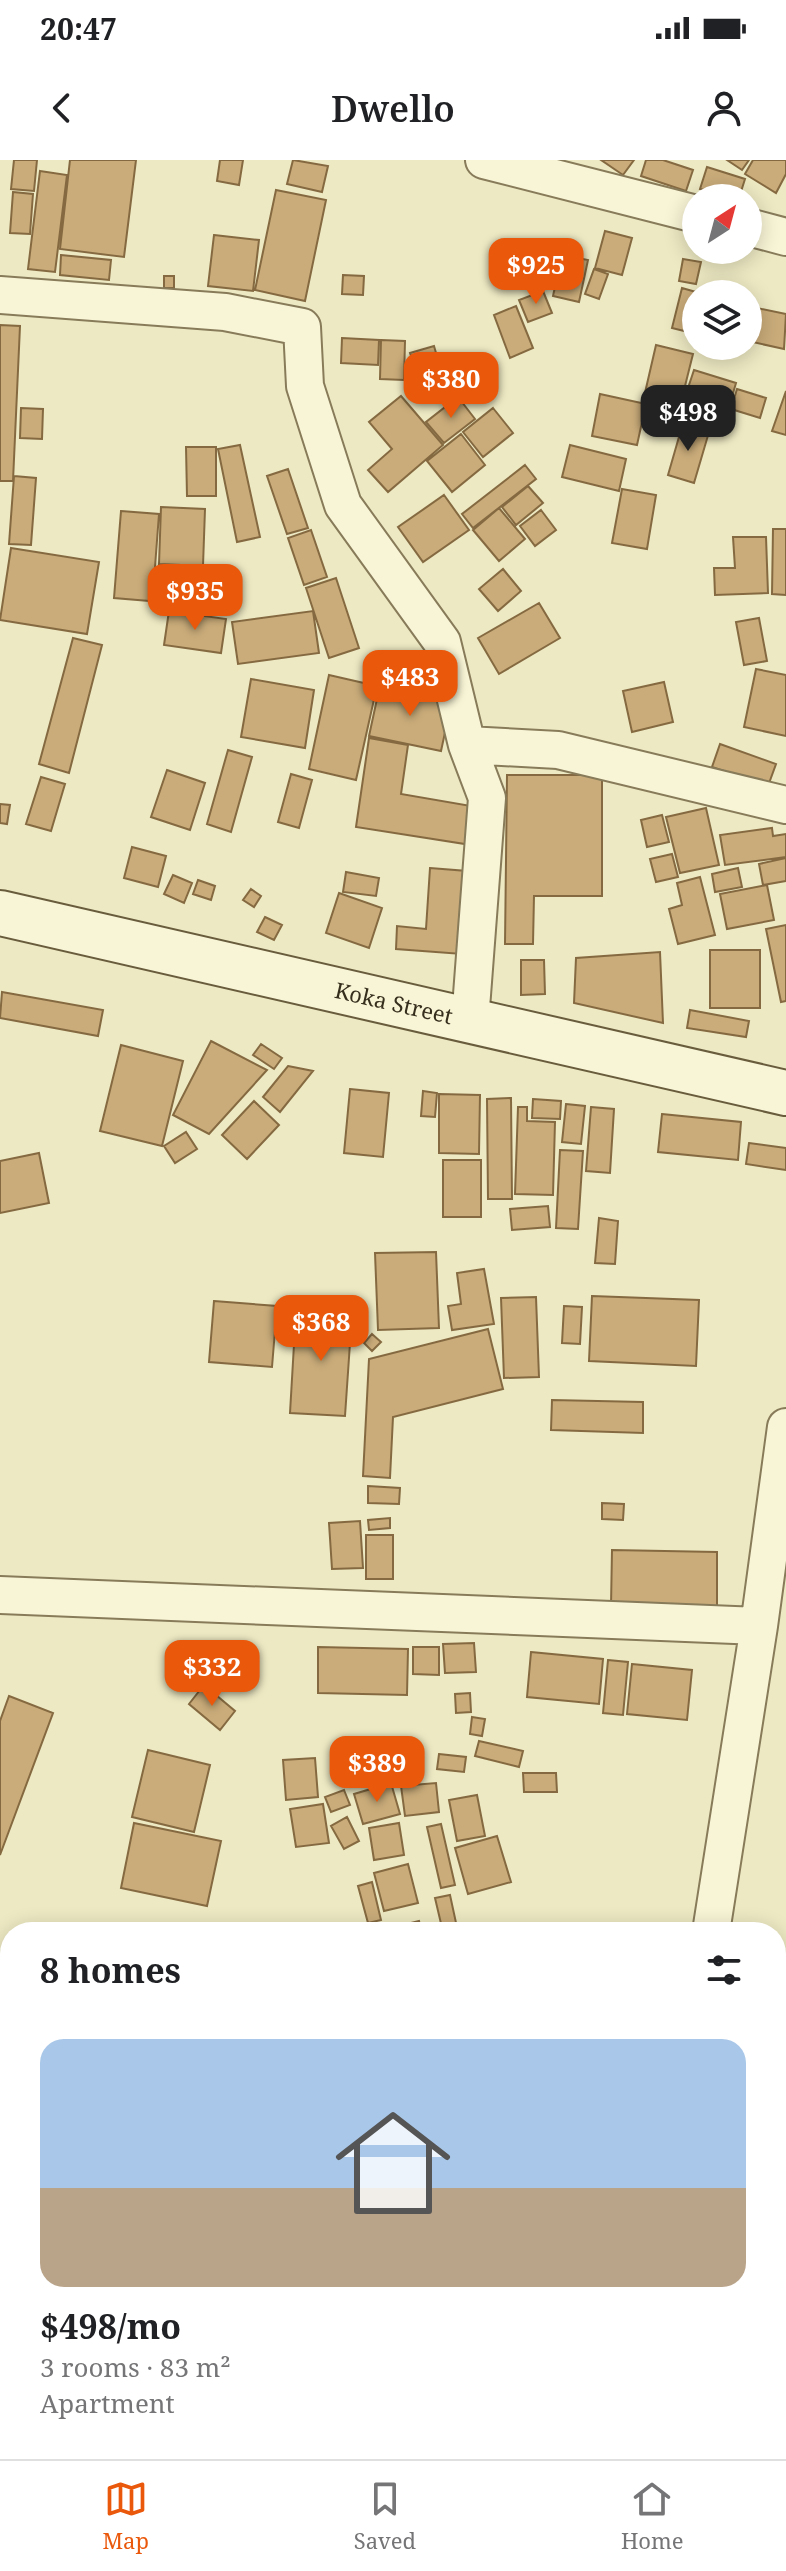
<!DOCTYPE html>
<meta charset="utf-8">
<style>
:root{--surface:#fff;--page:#f2f2f2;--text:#202124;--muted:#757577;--line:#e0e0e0;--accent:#ea580c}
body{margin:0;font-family:"Noto Serif",serif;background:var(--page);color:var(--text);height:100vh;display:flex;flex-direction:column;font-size:30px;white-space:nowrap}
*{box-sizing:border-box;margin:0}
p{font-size:26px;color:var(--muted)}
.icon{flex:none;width:44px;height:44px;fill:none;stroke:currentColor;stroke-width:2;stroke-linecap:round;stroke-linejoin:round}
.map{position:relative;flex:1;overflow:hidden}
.side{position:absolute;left:0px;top:1762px;width:786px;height:538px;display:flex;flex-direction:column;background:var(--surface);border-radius:32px 32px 0 0;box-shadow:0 4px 20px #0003}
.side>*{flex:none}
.needle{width:52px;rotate:36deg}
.tools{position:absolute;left:682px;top:24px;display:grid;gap:16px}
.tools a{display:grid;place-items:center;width:80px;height:80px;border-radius:50%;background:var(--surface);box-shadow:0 4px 20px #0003;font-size:40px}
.price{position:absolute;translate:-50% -68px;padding:0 18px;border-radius:16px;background:var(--accent);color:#fff;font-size:26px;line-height:52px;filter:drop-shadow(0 2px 4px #0008)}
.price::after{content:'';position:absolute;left:50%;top:48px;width:24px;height:18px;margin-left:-12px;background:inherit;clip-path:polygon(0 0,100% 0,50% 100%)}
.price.active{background:#222;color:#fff}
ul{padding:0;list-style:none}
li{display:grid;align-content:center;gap:16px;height:424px;padding:0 40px}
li+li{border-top:2px solid var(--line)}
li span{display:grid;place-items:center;height:248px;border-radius:24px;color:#555}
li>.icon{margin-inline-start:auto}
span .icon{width:144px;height:144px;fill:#fffc;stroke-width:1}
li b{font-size:34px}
h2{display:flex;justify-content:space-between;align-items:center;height:96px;padding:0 40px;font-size:34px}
.status{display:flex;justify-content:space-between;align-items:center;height:56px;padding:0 40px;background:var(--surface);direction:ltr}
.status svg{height:22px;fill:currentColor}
header{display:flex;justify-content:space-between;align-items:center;height:104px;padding:0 40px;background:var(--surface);font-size:36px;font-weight:600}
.tab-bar{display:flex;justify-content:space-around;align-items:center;height:112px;border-top:2px solid var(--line);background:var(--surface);font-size:22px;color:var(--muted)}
.tab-bar a{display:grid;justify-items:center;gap:4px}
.tab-bar .active{color:var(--accent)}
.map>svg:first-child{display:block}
.building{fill:#caac7a;stroke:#856a41;stroke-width:2}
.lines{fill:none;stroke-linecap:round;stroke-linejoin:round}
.minor-casing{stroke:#877b5a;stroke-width:40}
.secondary-casing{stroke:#685c3d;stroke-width:48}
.minor{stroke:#f8f5d6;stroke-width:36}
.secondary{stroke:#f8f5d6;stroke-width:44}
.labels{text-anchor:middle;stroke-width:8;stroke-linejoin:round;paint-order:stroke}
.street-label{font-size:22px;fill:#372f1e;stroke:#f5f2d2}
</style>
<div class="status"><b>20:47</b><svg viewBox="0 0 49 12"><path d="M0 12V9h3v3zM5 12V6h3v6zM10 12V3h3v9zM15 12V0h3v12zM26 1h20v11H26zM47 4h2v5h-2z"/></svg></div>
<header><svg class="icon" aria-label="back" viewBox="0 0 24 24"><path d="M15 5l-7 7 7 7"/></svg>Dwello<svg class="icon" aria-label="person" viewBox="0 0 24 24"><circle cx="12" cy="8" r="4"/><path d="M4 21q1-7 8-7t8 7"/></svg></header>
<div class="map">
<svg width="786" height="2299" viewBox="0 0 786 2299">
<rect width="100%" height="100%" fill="#ede9c3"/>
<path class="building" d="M14,0h23l-3,31 -23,-2z
M70,0h66l-12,97 -64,-8z
M220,0h23l-4,25 -22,-4z
M293,0l35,6 -6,26 -35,-8z
M601,0h33l-11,15z
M646,0h17l30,10 -7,21 -45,-15z
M727,0h22l-7,10z
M753,0h33v14l-10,19 -31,-19z
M707,7l38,12 -6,19 -39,-9z
M40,11l27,4 -12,97 -27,-3z
M276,30l50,10 -21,101 -50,-11z
M13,32l20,2 -3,40 -20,-1z
M605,71l27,7 -10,37 -27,-7z
M214,75l45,5 -6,51 -45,-5z
M61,95l50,5 -2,20 -49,-5z
M562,95l26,5 -9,42 -26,-6z
M683,99l18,3 -5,22 -17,-3z
M594,109l14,5 -9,25 -14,-5z
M343,115l21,1 -1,19 -21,-1z
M164,116h10v12h-10z
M682,128l21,6h-7v40l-24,-6z
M543,131l9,22 -24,9 -9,-22z
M516,146l17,42 -23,10 -16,-43z
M752,147l34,7 -2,35 -36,-8z
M0,165l20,1 -7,155h-13z
M342,178l37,2 -1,25 -37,-2z
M381,180l24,1 -1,39 -24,-1z
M656,185l37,9 -13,52 -36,-9z
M434,186l9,31 -22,8 -11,-32z
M694,210l42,13 -7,24 -43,-13z
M737,229l29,9 -6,20 -29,-9z
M786,231v44l-14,-4z
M600,234l46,10 -9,41 -45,-9z
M401,236l42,49 -55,47 -20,-22 24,-21 -23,-27z
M458,237l17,22 -31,24 -18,-21z
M21,248l22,1 -1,30 -22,-1z
M493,248l20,25 -30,24 -20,-25z
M683,263l26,9 -15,51 -26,-8z
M461,274l24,31 -33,27 -25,-31z
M240,285l20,92 -23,5 -19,-93z
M570,285l56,14 -7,32 -57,-14z
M186,287h30v49h-29z
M525,305l11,14 -63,49 -11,-14z
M288,309l20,59 -21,6 -20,-58z
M14,316l22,2 -5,67 -22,-1z
M528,326l15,17 -27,22 -14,-18z
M622,329l34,6 -9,54 -35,-6z
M444,335l25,35 -46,32 -25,-35z
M161,347l44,2 -2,57 -44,-2z
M499,348l26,31 -26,22 -26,-31z
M541,350l15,20 -21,16 -15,-20z
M121,351l38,3 -4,53 45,3 -3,35 -83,-7z
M773,369h13v66l-14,-1z
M311,370l16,47 -23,8 -16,-47z
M733,377h33l2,56 -53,2 -1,-27h21z
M11,388l88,14 -12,72 -87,-14z
M503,409l18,22 -23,20 -19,-22z
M336,418l23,70 -30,10 -23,-70z
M539,443l21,35 -61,36 -21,-36z
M169,451l57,8 -5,34 -57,-8z
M313,451l6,42 -81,11 -6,-42z
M759,458l8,43 -23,4 -8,-43z
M73,478l29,7 -33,128 -30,-9z
M756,509l30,6v61l-42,-9z
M329,515l48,11 -21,94 -47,-11z
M251,519l63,11 -9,58 -64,-11z
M664,522l9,40 -41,10 -9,-41z
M380,525l72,15 -11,51 -72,-15z
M369,578l39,7 -7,49 70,12 -6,38 -109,-17z
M720,584l56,20 -8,22 -56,-19z
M228,590l24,7 -21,75 -24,-8z
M167,610l38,13 -15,47 -39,-13z
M291,614l21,6 -13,48 -21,-6z
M507,615h95v121h-68l-1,48h-28z
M41,617l24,7 -14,47 -25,-7z
M0,644l10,1 -3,19 -7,-1z
M706,648l13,57 -39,8 -14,-56z
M662,655l7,27 -22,5 -6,-27z
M772,668l1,8 13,-2v23l-61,8 -5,-30z
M132,687l34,9 -8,31 -34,-9z
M672,694l6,23 -22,5 -6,-23z
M786,698v23l-23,4 -4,-21z
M430,708l37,3 -5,83 -66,-5 1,-23 29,3z
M738,708l4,19 -27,5 -3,-18z
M346,712l33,6 -3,18 -33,-4z
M173,715l19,8 -8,20 -20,-9z
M700,717l15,58 -37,9 -9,-35 13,-4 -5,-22z
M198,720l17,6 -4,14 -18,-6z
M767,725l7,35 -47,9 -7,-35z
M251,729l10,7 -7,11 -11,-7z
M339,733l43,15 -13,40 -43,-15z
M265,757l17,8 -8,15 -17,-8z
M786,765v76l-5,1 -15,-73z
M710,790h50v58h-50z
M660,792l3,71 -89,-20 2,-45z
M521,800h23l1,34 -24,1z
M2,832l101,18 -5,26 -98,-18z
M690,850l59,11 -3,16 -59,-9z
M211,881l56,29 -58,64 -36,-19z
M261,884l21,14 -8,11 -21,-14z
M121,885l62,16 -21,85 -62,-15z
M288,906l25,5 -33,41 -17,-15z
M350,929l39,4 -6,64 -39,-4z
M423,931l14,2 -2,24 -14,-1z
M439,934l41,1 -1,59 -40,-1z
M511,938l1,101h-24l-1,-100z
M533,939l28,2 -1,18 -28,-1z
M254,941l25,24 -32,34 -25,-24z
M566,944l19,2 -4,38 -19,-2z
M518,947h9v14l28,1 -2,73 -38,-1z
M591,947l23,2 -4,64 -24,-2z
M662,954l79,8 -3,38 -80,-8z
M186,972l11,17 -22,14 -11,-17z
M749,983l37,5v22l-40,-6z
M560,990l23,1 -5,78 -22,-1z
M39,993l10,50 -49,10v-52z
M443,1000h38v57h-38z
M548,1046l2,21 -38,3 -2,-21z
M599,1058l19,3 -3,43 -20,-1z
M436,1092l3,76 -61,2 -3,-77z
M484,1109l10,55 -42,6 -4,-24 13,-2 -4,-31z
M592,1136l107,4 -3,66 -107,-5z
M536,1137l3,80 -35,1 -3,-80z
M214,1141l63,5 -5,61 -63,-5z
M564,1146l18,1 -2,37 -18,-1z
M296,1150l56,4 -7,102 -55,-3z
M488,1169l15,60 -110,28 -3,61 -27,-2 6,-117z
M372,1174l9,8 -9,9 -8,-8z
M552,1240l91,2v31l-92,-3z
M368,1326l32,2 -1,16 -31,-1z
M602,1343l22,1 -1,16 -21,-1z
M390,1358v10l-21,2 -1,-10z
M360,1361l3,47 -31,1 -3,-46z
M366,1375h27v44h-27z
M612,1390l105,2v55l-106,-1z
M474,1483l2,29 -31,1 -2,-29z
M318,1487l90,2 -1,46 -89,-2z
M413,1487h26v28l-26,-1z
M531,1492l72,7 -4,45 -72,-7z
M608,1500l20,2 -5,53 -20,-2z
M632,1504l60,6 -5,50 -60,-6z
M204,1525l31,26 -15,19 -31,-26z
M470,1533l1,19 -15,1 -1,-19z
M9,1536l44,17 -53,142v-134z
M472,1557l13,2 -3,17 -12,-2z
M479,1581l44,10 -4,16 -44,-11z
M148,1590l62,15 -16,67 -62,-15z
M439,1594l27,3 -2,15 -27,-3z
M315,1598l3,39 -32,3 -3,-40z
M523,1613h33l1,19h-33z
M391,1623l9,31 -37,10 -9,-30z
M436,1623l3,29 -34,4 -4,-30z
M344,1630l6,15 -19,7 -6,-15z
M477,1635l8,41 -28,5 -8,-41z
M323,1644l6,39 -33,4 -6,-38z
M347,1657l12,24 -15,8 -13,-23z
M134,1663l87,18 -14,65 -86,-18z
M399,1663l5,32 -30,5 -5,-32z
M441,1664l14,61 -14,3 -14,-61z
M497,1676l14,46 -43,12 -13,-46z
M408,1704l10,39 -34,8 -10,-38z
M372,1722l9,38 -13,3 -10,-37z
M450,1735l8,37h-15l-8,-34z
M419,1761l3,11h-21l-2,-6z
M5,1971l4,17 -9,3v-19z
M10,1993v37l-10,3v-37z
M10,2045v32l-10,2v-33z
M174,2290h52l-1,9h-52z
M431,2290h29v9h-29z"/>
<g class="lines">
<defs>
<path id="minor" d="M484,0l212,54
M748,67l38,10
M0,135l225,17 77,15 3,59 38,119 99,137 25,103 91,5 228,55
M467,585l20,53 -17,223
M0,1435l759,31
M711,1772l48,-306 27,-199
M0,2157l10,1
M295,2290l1,9
M660,2299v-9"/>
<g id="secondary">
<path id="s1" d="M0,753l786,180"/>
</g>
</defs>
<use href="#minor" class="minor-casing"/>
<use href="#secondary" class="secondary-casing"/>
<use href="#minor" class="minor"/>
<use href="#secondary" class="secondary"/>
</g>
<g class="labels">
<g class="street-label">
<text dy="8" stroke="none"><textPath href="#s1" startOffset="404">Koka Street</textPath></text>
</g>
</g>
</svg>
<div class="tools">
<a><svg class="needle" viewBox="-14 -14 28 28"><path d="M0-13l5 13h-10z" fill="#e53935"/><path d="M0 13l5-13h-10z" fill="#757577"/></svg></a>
<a><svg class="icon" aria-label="layers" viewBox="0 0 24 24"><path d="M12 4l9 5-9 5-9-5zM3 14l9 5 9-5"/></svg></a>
</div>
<b class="price" style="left:536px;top:146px">$925</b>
<b class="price" style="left:451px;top:260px">$380</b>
<b class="price active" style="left:688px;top:293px">$498</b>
<b class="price" style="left:195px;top:472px">$935</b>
<b class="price" style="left:410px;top:558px">$483</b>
<b class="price" style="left:321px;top:1203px">$368</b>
<b class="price" style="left:212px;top:1548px">$332</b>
<b class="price" style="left:377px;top:1644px">$389</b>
<section class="side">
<h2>8 homes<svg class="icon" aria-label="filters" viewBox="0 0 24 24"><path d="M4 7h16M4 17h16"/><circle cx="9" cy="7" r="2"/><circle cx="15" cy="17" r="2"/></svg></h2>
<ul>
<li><span style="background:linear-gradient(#a9c7e8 60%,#b9a48a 0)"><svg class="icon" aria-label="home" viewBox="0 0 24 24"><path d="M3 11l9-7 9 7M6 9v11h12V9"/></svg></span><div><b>$498/mo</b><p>3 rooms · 83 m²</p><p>Apartment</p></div></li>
</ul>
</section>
</div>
<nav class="tab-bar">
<a class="active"><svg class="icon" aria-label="map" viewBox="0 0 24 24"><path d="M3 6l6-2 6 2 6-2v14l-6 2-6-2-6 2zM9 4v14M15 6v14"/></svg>Map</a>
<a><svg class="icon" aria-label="saved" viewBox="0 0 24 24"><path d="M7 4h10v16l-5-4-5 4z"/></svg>Saved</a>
<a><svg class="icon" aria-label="home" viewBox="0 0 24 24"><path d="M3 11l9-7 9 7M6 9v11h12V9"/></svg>Home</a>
</nav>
